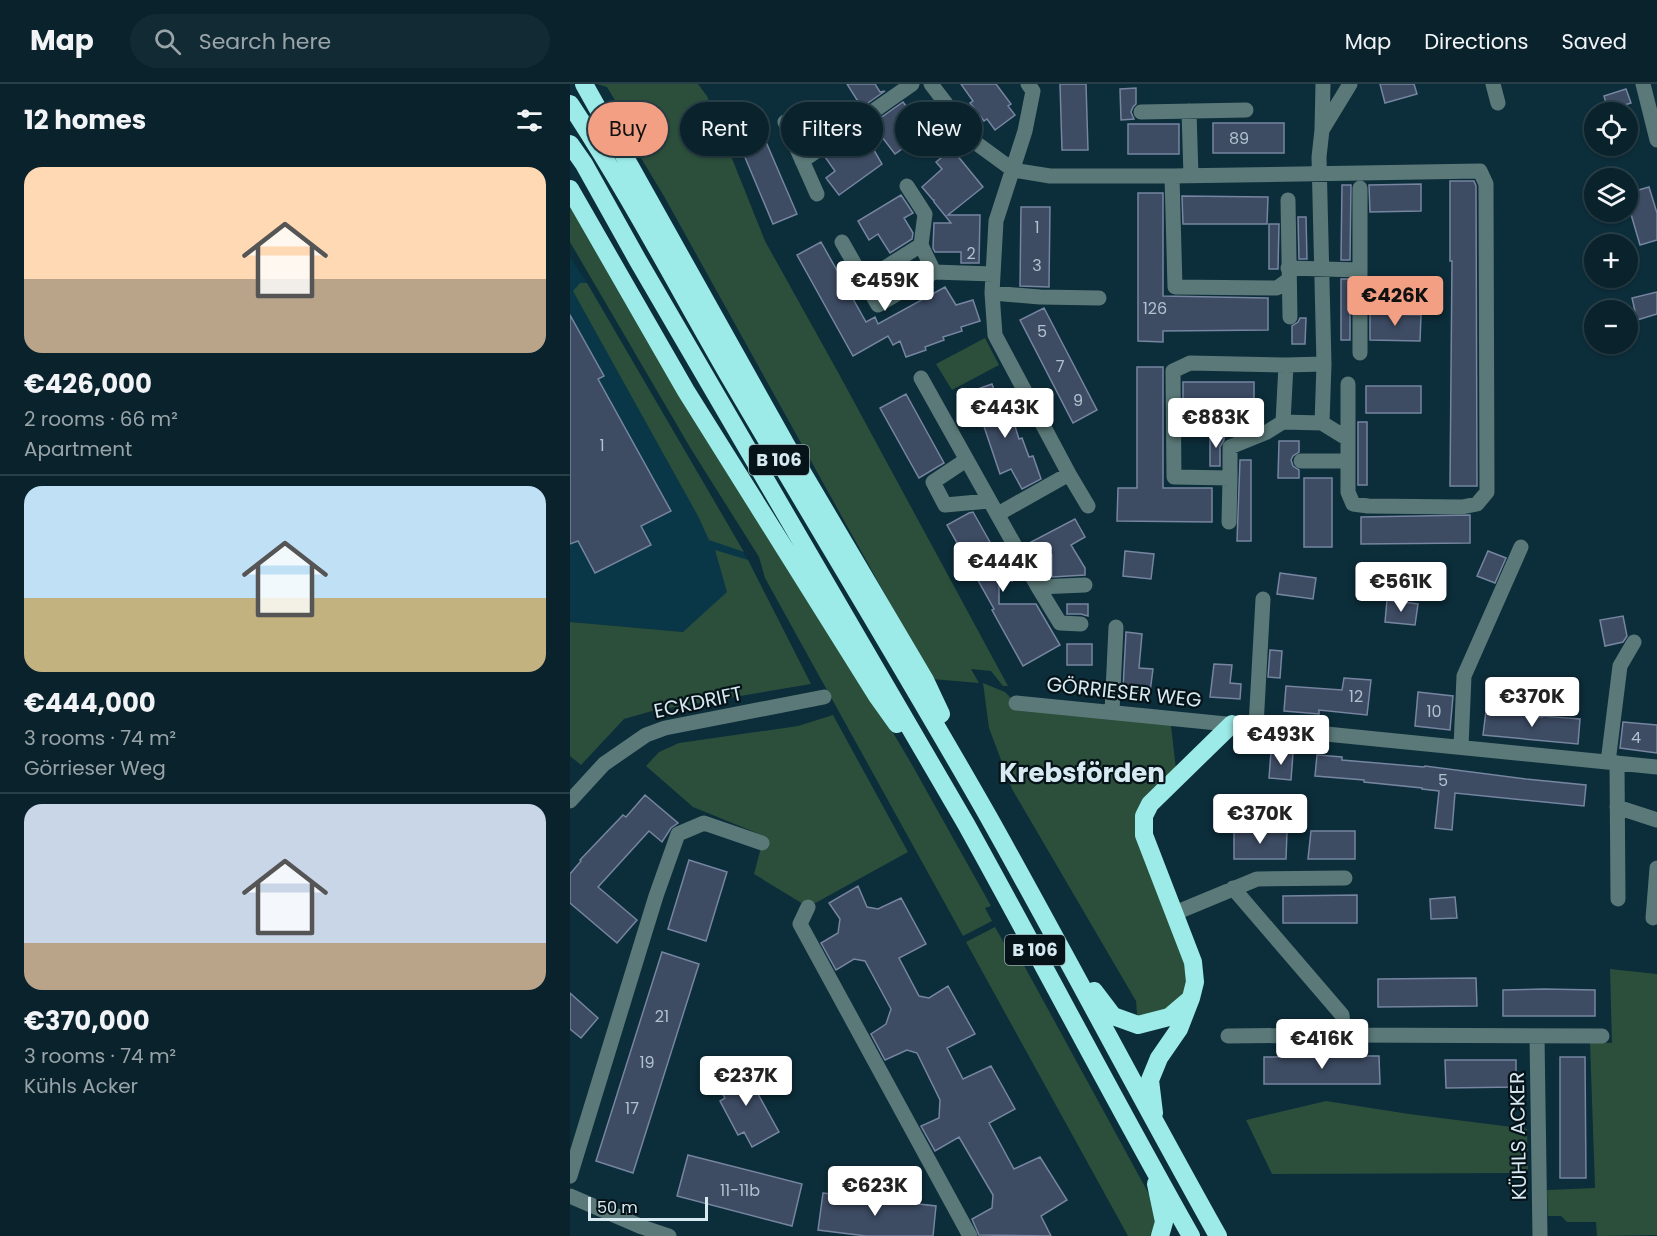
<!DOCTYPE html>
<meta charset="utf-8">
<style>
:root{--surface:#09222c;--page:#122a34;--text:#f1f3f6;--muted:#99a4a9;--line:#293f48;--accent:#f39f83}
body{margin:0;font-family:Poppins,sans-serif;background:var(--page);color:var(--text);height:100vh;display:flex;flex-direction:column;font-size:22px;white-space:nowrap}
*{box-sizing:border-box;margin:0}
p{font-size:20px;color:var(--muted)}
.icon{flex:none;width:33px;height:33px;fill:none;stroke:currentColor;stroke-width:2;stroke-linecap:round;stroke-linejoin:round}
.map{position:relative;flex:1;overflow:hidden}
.panel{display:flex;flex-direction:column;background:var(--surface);width:570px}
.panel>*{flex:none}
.guide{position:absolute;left:18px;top:18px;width:570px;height:54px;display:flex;gap:12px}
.buttons{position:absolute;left:1014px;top:18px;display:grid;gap:12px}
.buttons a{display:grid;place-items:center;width:54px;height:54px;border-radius:50%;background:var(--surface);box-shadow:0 2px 4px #0004,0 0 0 2px var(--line);font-size:30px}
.scale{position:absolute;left:18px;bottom:15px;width:120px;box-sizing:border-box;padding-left:6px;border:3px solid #d7e9f1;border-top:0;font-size:16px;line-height:21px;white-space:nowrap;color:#d7e9f1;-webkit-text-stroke:4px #061419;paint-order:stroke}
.price{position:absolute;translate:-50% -51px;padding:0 14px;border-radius:6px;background:#fff;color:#222;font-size:20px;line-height:39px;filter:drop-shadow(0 2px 3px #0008)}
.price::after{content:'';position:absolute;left:50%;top:36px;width:18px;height:14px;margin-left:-9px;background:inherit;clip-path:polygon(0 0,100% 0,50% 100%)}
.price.selected{background:var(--accent);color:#111}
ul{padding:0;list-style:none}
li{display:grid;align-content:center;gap:12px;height:318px;padding:0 24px}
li+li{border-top:2px solid var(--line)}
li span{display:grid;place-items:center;height:186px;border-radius:18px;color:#555}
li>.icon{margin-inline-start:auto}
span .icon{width:108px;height:108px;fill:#fffc;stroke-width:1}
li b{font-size:26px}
h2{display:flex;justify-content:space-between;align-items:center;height:72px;padding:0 24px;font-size:26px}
.tag{padding:0 21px;border-radius:27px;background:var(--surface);box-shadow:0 2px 4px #0004,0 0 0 2px var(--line);font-size:21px;line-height:54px}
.tag.selected{background:var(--accent);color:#111}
header{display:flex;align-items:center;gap:36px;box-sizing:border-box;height:84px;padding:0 30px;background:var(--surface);border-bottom:2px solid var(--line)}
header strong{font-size:28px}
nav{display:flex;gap:33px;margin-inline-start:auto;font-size:21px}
.search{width:420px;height:54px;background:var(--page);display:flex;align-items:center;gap:15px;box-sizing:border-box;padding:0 21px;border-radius:33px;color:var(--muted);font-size:22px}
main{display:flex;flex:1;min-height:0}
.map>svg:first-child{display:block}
.built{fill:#093747}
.green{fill:#2b4f3b}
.building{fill:#3d4b63;stroke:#7685a0;stroke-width:1.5}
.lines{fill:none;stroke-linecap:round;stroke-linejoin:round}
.minor{stroke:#5b7978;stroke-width:15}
.highway{stroke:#9cebe8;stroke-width:18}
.labels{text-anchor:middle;stroke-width:4.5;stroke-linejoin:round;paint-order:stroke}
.number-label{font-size:16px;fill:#b0c2ce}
.shield{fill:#061419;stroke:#98a9b0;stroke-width:1.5}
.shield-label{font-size:18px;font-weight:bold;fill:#d7e9f1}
.street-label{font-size:20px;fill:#d7e9f1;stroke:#061419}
.district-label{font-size:26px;font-weight:bold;fill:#d7e9f1;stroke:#061419}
</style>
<header>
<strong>Map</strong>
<div class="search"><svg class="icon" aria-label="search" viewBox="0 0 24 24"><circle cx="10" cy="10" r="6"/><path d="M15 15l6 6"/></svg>Search here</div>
<nav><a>Map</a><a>Directions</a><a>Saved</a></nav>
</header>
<main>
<section class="panel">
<h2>12 homes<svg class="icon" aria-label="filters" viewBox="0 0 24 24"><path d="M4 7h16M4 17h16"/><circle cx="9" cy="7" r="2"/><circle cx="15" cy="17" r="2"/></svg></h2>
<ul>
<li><span style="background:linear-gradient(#ffd9b3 60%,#b9a48a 0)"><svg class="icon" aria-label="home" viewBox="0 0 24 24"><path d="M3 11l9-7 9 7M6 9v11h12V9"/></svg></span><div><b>€426,000</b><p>2 rooms · 66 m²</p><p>Apartment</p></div></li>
<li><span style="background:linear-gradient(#bfe0f5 60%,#c2b280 0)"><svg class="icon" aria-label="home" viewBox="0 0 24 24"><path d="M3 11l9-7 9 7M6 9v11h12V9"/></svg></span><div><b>€444,000</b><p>3 rooms · 74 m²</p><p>Görrieser Weg</p></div></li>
<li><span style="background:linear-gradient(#c9d6e8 75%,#b9a48a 0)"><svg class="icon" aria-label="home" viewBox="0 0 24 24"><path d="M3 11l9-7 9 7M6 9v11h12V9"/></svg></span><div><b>€370,000</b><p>3 rooms · 74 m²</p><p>Kühls Acker</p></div></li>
</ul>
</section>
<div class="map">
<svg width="1087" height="1152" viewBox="0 0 1087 1152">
<rect width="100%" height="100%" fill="#0c2d3a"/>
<path class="built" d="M0,173l17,26 161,277 41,81 -219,-19z"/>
<path class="green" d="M27,0h101l9,12 58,145 74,133 169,312h-5l-12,-15 -20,-2 8,14 -47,-4 -267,-481 -46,-77 3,-9 -15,-25z
M0,117l253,414 88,148 80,143 -6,2 7,13 -29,15 -198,-358 -6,-21 -68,-108 -121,-207z
M10,199h7l157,269 -35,-12 -11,-24 -125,-225z
M415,254l14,27 -47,25 -16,-26z
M145,466l33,10 63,124 -159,27 -28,8 -43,46 -11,-9v-134l113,10 44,-40z
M413,599l22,9 11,11 154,14 7,61 -33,38 31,97 16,85 -53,27 -2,-24 -124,-212 -23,-61z
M263,631l75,137 -100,55 -54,-33 10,-38 -71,-29 -47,-41 13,-14 20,-9 119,-17z
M425,843l13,23 6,-3 136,249c4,14 9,27 1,40h-23l-162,-294z
M1040,885l47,5v261l-60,1 -1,-14h-29l-6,-6h-13l-1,-26 48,-2 -5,-146 22,1z
M756,1017l83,13 118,15 1,44 -256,1 -26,-54z"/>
<path class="building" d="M277,0h28l5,8 5,-1 -71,50 -5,-8 34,-15 -3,-6 19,-9z
M391,0h35l15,20 -3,2 7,9 -20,15 -8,-11 -3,2 -10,-13 -4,-5 3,-2z
M490,0h26l2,66h-26z
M810,0h34l3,10 -32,9z
M566,4v16l-3,3 -2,5 3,7 -13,1 -1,-31z
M1056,5l5,14 -23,7 -4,-14z
M333,18l9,12 8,-6 14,18 -39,28 -13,-17 -11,8 11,19 -43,31 -13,-17 9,-7 -10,-14z
M184,30l43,100 -24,10 -42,-100z
M643,39h71v30h-71z
M558,40h51v30h-51z
M382,65l31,38 -35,28h32l-1,48h-18v-11h-26l-2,-4 1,-25h17l-17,-21v-2h-1l-11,-13 20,-18 -6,-7z
M880,97h24l2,5 1,300h-27l2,-225h-2z
M851,100v27l-51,1 -1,-27z
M772,101h9l-1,75h-9z
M1079,103l8,26v27l-17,5 -12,-41v-11z
M568,109h25v103l105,2v32l-105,1v11l-25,-1z
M331,111l12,18 -9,5 9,15 -1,6 -22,14 -12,-19 -9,6 -11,-19z
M612,112l86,1 -1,27h-84z
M451,123h29l-1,80 -29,-1z
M728,133h8l1,42h-8z
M699,140h10l-1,45h-9z
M251,158l45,80 9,-5 3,7 67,-37 11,18 17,-5 7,21 -19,6 1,4 -19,6 1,3 -19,7 1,3 -20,7 -6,-16 -7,4 -5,-9 -35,20 -56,-101z
M771,195h9v61h-9z
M1087,208v22l-20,6 -5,-22z
M474,224l53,102 -24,13 -53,-103z
M800,230l51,1 -1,26 -50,-1z
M0,231l34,61 -6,3 73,132 -30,15 10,19 -56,28 -17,-32 -8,3z
M730,234h6l-1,26h-13v-18l6,-4z
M567,283h26v121h49v34l-95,-1 1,-33h19z
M613,298h71v27h-71z
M422,300l7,19 3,-1 7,19 4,-1 6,19 3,-1 7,19 4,-1 8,23 -19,10 -11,-20 -11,5 -28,-83z
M796,302h55v27h-55z
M336,310l38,69 -25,15 -39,-70z
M788,338h9v63h-9z
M640,350h14v6l-4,7v19h-10z
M709,357h20v11l-6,4 -2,4 2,6 6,4v8h-21z
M670,376h11v81h-14z
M734,394h28v69h-28z
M403,428l39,69h-13v23h37l24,41 -37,21 -31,-56 2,-1 -47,-84 22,-12z
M900,431v28l-109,1v-27z
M505,435l10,18 -14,8 14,23v7l-33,2v-22l-11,6 -10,-19z
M555,467l29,3 -3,25 -28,-3z
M918,467l18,7 -11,25 -18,-7z
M710,489l36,5 -3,21 -36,-5z
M817,516l31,4 -3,21 -30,-3z
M497,520h21v12l-7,-2h-14z
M1053,532l4,20 -4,6 -18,4 -5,-26z
M556,548l16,2 -3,34 14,1 -3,23 -27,-3z
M497,560h25v21h-25z
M700,566l12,1 -2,27 -12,-1z
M644,580l18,1 -2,18 11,1 -1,15 -30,-2z
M774,594l27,2 -4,35 -48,-5v4l-35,-3 2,-25 56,4z
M848,608l35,4 -3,34 -35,-4z
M916,627l56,6v-1l38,3 -2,25 -95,-9z
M1053,638l34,3v28l-37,-5z
M701,668l22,1 -2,27 -22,-2z
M747,671l25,2v3l82,7 1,-1 101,13 60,6 -2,21 -129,-13 -3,37 -17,-2 4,-37 -17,-2v-1l-58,-6v-2l-49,-4z
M75,711l33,28 -7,5 -9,14 -13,-11 -51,56 39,33 -20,23 -47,-40v-29l11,-13 -1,-1 43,-45 3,2z
M717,747l-1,28h-52v-27z
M741,747h44v28h-47z
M119,776l38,12 -21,69 -38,-12z
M288,802l9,21 11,2 23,-11 25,46 -27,14 20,38 10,2 19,-12 27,48 -28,14 16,31 28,-13 24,43 -26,14 25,46 26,-12 27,43 -26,16 10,20 -72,-1 -7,-16 20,-11 1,-13 -34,-58 -24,14 -14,-25 18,-8 1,-18 -23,-47 -10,-3 -22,10 -14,-26 15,-10 5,-15 -26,-48 -11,-2 -18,11 -15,-27 17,-10 2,-14 -11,-16z
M787,811v28h-74v-27z
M885,813l2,21 -26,1 -1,-20z
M92,868l37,12 -66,209 -37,-12z
M906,894l1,28 -99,1v-28z
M974,905l51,1v26h-92v-26z
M0,909l28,25 -17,20 -11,-9z
M786,972h23l1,28h-116v-27z
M990,973h25l1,121h-26z
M875,976h71v27l-70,1z
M172,981l37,67 -27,15 -8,-15 -6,3 -18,-34 5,-3 -10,-17z
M118,1071l114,29 -10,42 -115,-30z
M253,1109l113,13 -3,30h-67l-48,-6z"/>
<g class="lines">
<path class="minor" d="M361,0l45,59 37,27 37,6h122l308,-5 6,13 1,308 -10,12 -15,3 -94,-1 -15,-2 -5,-12v-53l-26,-16
M458,0l5,7 -8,40 -29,90 -4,72 3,42 74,139 19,32
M923,0l5,19
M1073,0l14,56
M619,27l2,65
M571,28l105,-2
M215,38l32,72
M752,45l1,-45
M232,77l110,-77
M602,92l3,111 102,1 11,-8
M337,102l18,28 -4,31 13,27
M718,116l2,117
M272,158l36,63 56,-33 59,2
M718,184l72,2v-82
M790,186v83
M294,197l57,-36
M422,209l48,4 59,1
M754,280l-38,1 -3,57 39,1 2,-59 -5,-207 3,-27 28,-46
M351,294l117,209 47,-2
M713,338l-16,10 -37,15v31l-56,-1 -1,-106 17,-8 96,2
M778,355v-55
M396,376l-33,22 12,23 44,-4
M731,377h47
M428,430l71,-40
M659,438l1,-44
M468,503l22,36 21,1
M446,619l641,64
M542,628l4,-85
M686,642l7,-127
M891,663l3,-71 57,-129
M1038,678l12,-96 14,-24
M1047,679l1,136
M0,717l34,-37 42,-29 19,-7 159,-31
M1047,723l40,13
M663,804l109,127 2,20
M238,823l-8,17 170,312
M605,829l82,-34 88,-1
M1083,834l4,-50
M658,952l116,-1 258,1
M967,952l3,200
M0,1092l86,-280 22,-62 26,-11 58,20
M0,1112l72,31 27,9"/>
<path class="highway" d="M14,0l201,359 140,237 16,34
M0,20c59,89 108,184 162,277 85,145 173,289 256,435 78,139 152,281 230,420
M0,60l14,20 53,95 329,565c76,137 148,276 225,412
M0,105l116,202 191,305 20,28
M524,907l19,25 25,9 31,-8 20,-17
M584,1029l-4,-33 9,-22 20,-29 12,-31 4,-16 -2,-20 -49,-127v-19l6,-12 82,-80
M586,1100l8,38 -4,14"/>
</g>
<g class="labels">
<g class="number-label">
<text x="669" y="60">89</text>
<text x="467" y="149">1</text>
<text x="401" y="175">2</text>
<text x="467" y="187">3</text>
<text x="585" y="230">126</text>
<text x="472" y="253">5</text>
<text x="490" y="288">7</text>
<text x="508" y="322">9</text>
<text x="32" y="367">1</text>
<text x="786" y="618">12</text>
<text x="864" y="633">10</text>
<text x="1066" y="659">4</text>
<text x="873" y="702">5</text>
<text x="92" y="938">21</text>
<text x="77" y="984">19</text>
<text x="62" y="1030">17</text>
<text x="170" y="1112">11-11b</text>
</g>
<g class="shield">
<rect x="179" y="361" width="60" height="30" rx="4.5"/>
<rect x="435" y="851" width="60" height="30" rx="4.5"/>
</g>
<g class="shield-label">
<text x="209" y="382">B 106</text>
<text x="465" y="872">B 106</text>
</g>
<g class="street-label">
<text transform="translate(554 608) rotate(6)" y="7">GÖRRIESER WEG</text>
<text transform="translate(128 618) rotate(-12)" y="7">ECKDRIFT</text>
<text transform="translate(948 1052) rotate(-91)" y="7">KÜHLS ACKER</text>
</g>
<g class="district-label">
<text x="512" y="698">Krebsförden</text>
</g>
</g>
</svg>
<div class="buttons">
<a><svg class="icon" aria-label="locate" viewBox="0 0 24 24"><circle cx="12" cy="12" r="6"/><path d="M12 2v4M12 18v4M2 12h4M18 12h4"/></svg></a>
<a><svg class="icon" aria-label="layers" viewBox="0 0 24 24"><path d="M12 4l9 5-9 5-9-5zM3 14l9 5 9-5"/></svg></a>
<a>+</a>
<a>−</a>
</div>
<div class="scale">50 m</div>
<b class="price" style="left:315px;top:228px">€459K</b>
<b class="price selected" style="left:825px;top:243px">€426K</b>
<b class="price" style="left:435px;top:355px">€443K</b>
<b class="price" style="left:646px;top:365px">€883K</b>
<b class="price" style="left:433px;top:509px">€444K</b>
<b class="price" style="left:831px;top:529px">€561K</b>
<b class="price" style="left:962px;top:644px">€370K</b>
<b class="price" style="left:711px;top:682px">€493K</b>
<b class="price" style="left:690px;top:761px">€370K</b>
<b class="price" style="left:752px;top:986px">€416K</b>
<b class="price" style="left:176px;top:1023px">€237K</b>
<b class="price" style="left:305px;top:1133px">€623K</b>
<div class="guide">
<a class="tag selected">Buy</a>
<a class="tag">Rent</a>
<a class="tag">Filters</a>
<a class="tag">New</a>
</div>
</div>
</main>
